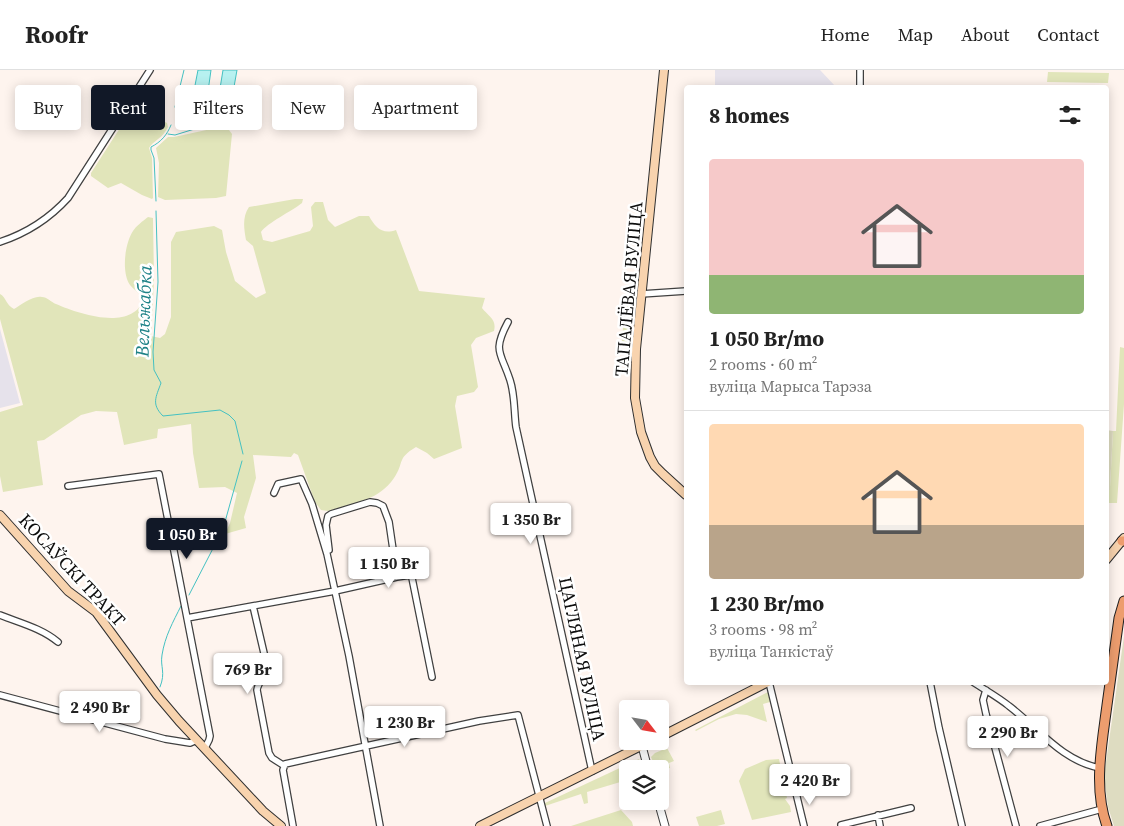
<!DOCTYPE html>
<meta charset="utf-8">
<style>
:root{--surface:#fff;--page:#f2f2f2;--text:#222;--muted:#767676;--line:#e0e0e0;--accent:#111827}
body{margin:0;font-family:"Source Serif 4",serif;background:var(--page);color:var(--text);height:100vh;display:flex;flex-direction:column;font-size:19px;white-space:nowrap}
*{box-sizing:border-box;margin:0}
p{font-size:16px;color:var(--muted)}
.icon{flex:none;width:28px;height:28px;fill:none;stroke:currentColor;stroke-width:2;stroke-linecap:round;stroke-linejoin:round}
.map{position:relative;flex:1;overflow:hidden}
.side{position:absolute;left:684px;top:15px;width:425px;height:600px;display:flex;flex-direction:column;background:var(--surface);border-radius:5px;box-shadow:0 2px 12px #0003}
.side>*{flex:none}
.top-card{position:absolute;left:15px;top:15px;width:475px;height:45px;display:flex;gap:10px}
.needle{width:32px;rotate:121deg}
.fabs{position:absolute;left:619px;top:630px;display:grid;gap:10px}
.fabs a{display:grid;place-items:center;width:50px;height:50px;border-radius:5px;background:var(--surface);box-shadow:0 2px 12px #0003;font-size:25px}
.price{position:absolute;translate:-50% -42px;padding:0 11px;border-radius:5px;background:#fff;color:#222;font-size:16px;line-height:32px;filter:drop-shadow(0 1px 2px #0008)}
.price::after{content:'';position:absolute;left:50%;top:30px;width:15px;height:11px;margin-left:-8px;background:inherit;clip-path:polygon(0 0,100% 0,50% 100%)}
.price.selected{background:var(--accent);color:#fff}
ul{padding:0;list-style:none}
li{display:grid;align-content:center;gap:10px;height:265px;padding:0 25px}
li+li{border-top:1px solid var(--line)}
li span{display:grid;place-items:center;height:155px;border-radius:5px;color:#555}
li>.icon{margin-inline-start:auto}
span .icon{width:90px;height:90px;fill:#fffc;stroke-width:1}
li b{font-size:21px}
h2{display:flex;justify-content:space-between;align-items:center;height:60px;padding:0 25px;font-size:21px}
.pill{padding:0 18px;border-radius:5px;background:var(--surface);box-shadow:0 2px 12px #0003;font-size:18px;line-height:45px}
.pill.selected{background:var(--accent);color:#fff}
header{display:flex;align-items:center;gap:30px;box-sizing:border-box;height:70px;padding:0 25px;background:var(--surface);border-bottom:1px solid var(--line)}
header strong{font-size:24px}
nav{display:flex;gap:28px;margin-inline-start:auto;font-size:18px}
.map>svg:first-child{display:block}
.industrial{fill:#e6e2eb}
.green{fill:#e1e5ba}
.cemetery{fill:#dedcc1}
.water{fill:#b7f1f0;stroke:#44c1c2}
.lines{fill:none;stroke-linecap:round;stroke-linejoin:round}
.stream{stroke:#44c1c2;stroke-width:1}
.minor-casing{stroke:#404040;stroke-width:8}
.tertiary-casing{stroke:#404040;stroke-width:9}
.secondary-casing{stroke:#2f2f2f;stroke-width:10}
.primary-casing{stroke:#1e1e1e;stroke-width:11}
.minor{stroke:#fff;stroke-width:5.5}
.tertiary{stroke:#fff;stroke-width:7}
.secondary{stroke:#f8d3ae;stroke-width:8}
.primary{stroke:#ed9d6e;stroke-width:9}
.labels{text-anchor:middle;stroke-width:5;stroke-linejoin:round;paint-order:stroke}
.street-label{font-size:18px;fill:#0d0d0d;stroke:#fff}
.water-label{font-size:19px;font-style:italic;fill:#1e8287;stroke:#fff}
</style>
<header>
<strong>Roofr</strong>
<nav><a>Home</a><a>Map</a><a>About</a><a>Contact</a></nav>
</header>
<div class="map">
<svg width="1124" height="756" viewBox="0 0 1124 756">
<rect width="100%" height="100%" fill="#fef4ee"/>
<path class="industrial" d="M715,0h105l16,17h-121z
M0,259l20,74 -20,5z"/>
<path class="green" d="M1048,2l61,1 -1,10 -61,-1z
M131,43l28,6 8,4 1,4c-5,11 -15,14 -19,21l3,10 1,40 -1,1 -10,-4 -21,-12 -13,5 -17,-12v-3l38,-59z
M211,59l18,1 3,4 -6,62 -10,2 -51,2 -7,-3 1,-34 -3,-15 12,-11h6z
M295,129h8l-1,4c-10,8 -35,20 -41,29l2,8 9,2 38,-11 3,-5 -2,-19 4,-5h8l5,18 7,7 24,-11h10c6,11 13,19 27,14l23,61 66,7 -3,10c6,8 15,11 12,23l-18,7 -5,7 7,42 -4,5 -17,4 -2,10 7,42 -28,11 -7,-6 -11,-6c-20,12 -11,15 -22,31 -16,23 -40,25 -66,33l-7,-1 -6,-8 -17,-47 -4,-2 -3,4 -38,-2 3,23 -12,39 2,11 -21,6 5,-11 7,-30 -12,-6 -26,1 -6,-35 -2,-29 -33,5 -1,9 -33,7 -7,-33 -21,-1 -15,4 -37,25 -7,1 6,44 -40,7 -3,-16v-64l23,-7 -23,-86v-25c6,3 6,11 14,15 7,-4 19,-14 28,-12 5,0 9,5 14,7 23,10 76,28 88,-5 -4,-6 -10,-9 -14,-14 -9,-13 -5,-42 3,-54 3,-5 10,-10 15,-14l5,1 1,62 -3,56 9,2 5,-4 6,-17v-75l5,-10 38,-6 8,4 4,22 9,29 21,17 10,-5 -13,-47 -7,-6c-2,-11 -4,-23 3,-33z
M633,226l4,2v5l-3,35 -2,5 -3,2h-4l-3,-4 3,-40 4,-4z
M1120,277l4,1v56l-7,99h-11v-13l4,-1v-2l3,-56h3z
M768,622l2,10 -7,2 4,18 -20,-7 -11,-1 -17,5 -23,12 -1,-1z
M667,678l7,13 -5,2 1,5 -10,3v-2h-4l-5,-12 4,-4z
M639,689l3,10h-14l-1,11 -40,12 1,11 -4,1 -3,-10 -36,12v-3z
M779,689l8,39 -2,1 5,7 1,6 -39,8 -13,-39 6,-12 21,-9z
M621,740l11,12 1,4h-62z
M721,740l4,14 -8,2h-18l-3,-9z"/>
<path class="cemetery" d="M1106,360l7,1 -3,56v3h-4z
M1124,566v190h-10l-6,-19 -4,-31z"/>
<path class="water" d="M198,0h13l-6,43 -15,-2z
M223,0h14l-8,45 -13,-2z"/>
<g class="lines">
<path class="stream" d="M175,37l9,-37
M168,64l7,1 26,-8
M156,131l-2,-43 -3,-8v-3c10,-5 16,-12 20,-22
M156,141l2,71 -5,70 1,18 7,13c-5,14 -10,21 2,33l57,-6 9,5 6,6 8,33
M189,525l34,-66 19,-68
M160,617c6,-15 0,-20 2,-32 3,-19 11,-33 19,-49
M228,709l6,6"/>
<defs>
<path id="minor" d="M860,18v-18
M0,172c27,-9 49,-23 68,-44l82,-128
M641,224l45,-3
M508,252c-16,30 -7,30 2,58 5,15 4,32 6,47l76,344
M68,416l91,-12 51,262 -1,4 -4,8
M274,423l4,-9 23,-5 11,25 15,50 22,102 31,170
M397,507l13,-2 2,3 20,99
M253,536l14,60c0,10 -9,15 -10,24l12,63 3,5 11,7
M0,545c20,8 41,13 58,27
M187,548l148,-27 62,-14 -8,-55 -6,-16 -6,-3 -7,-1 -39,12 -3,2 -2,9 3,25
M769,612l35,144
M930,612l9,46 23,98
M973,612c12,8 25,15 36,24 29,22 53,55 91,62
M986,620l-3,10 3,14 30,112
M0,625l165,44 25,4 7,-3
M878,745l2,11
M841,755l70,-17
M293,756l-10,-56 2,-6 194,-43 39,-6 29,111
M1040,756l62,-17"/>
<path id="tertiary" d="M642,676l6,23
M658,731l7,25"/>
<path id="secondary" d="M664,0l-28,279 -1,49 6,34 9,25 5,9 8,8 23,21
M0,445l68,76 28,21 61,83 22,26 84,90 18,15
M1106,490l18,-22
M660,667l108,-55
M480,756l171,-85"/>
<path id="primary" d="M1122,471h2
M1107,756c-14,-38 -5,-82 0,-121 4,-29 8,-58 12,-87l5,-17"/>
</defs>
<use href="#minor" class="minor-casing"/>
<use href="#tertiary" class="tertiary-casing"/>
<use href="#secondary" class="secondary-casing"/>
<use href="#primary" class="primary-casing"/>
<use href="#minor" class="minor"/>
<use href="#tertiary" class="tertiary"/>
<use href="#secondary" class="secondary"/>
<use href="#primary" class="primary"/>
</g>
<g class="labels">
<g class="street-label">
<text transform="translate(629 219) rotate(-85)" y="6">ТАПАЛЁВАЯ ВУЛІЦА</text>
<text transform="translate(72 500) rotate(47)" y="6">КОСАЎСКІ ТРАКТ</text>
<text transform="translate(582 589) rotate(78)" y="6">ЦАГЛЯНАЯ ВУЛІЦА</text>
</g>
<g class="water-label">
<text transform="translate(143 241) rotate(-88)" y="7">Вельжабка</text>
</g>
</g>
</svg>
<div class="fabs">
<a><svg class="needle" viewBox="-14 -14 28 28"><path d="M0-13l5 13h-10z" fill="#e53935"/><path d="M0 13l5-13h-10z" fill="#767676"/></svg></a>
<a><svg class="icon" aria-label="layers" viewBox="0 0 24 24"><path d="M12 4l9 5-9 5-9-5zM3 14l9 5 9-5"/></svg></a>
</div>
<b class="price" style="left:531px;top:475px">1 350 Br</b>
<b class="price selected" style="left:187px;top:490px">1 050 Br</b>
<b class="price" style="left:389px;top:519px">1 150 Br</b>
<b class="price" style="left:248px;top:625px">769 Br</b>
<b class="price" style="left:100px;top:663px">2 490 Br</b>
<b class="price" style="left:405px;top:678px">1 230 Br</b>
<b class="price" style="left:1008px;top:688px">2 290 Br</b>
<b class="price" style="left:810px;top:736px">2 420 Br</b>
<div class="top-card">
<a class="pill">Buy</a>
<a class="pill selected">Rent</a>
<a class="pill">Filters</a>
<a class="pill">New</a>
<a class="pill">Apartment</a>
</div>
<section class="side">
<h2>8 homes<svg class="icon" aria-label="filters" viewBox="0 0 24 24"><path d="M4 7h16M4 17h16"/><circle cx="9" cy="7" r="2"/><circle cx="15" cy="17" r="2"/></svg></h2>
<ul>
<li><span style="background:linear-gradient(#f6c9c9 75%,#8fb573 0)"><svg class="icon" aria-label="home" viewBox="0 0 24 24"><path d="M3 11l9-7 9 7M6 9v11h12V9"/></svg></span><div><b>1 050 Br/mo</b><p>2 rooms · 60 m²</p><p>вуліца Марыса Тарэза</p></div></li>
<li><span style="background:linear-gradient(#ffd9b3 65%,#b9a48a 0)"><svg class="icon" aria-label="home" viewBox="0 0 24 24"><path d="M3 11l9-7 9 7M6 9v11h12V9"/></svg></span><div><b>1 230 Br/mo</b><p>3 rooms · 98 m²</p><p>вуліца Танкістаў</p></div></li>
</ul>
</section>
</div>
